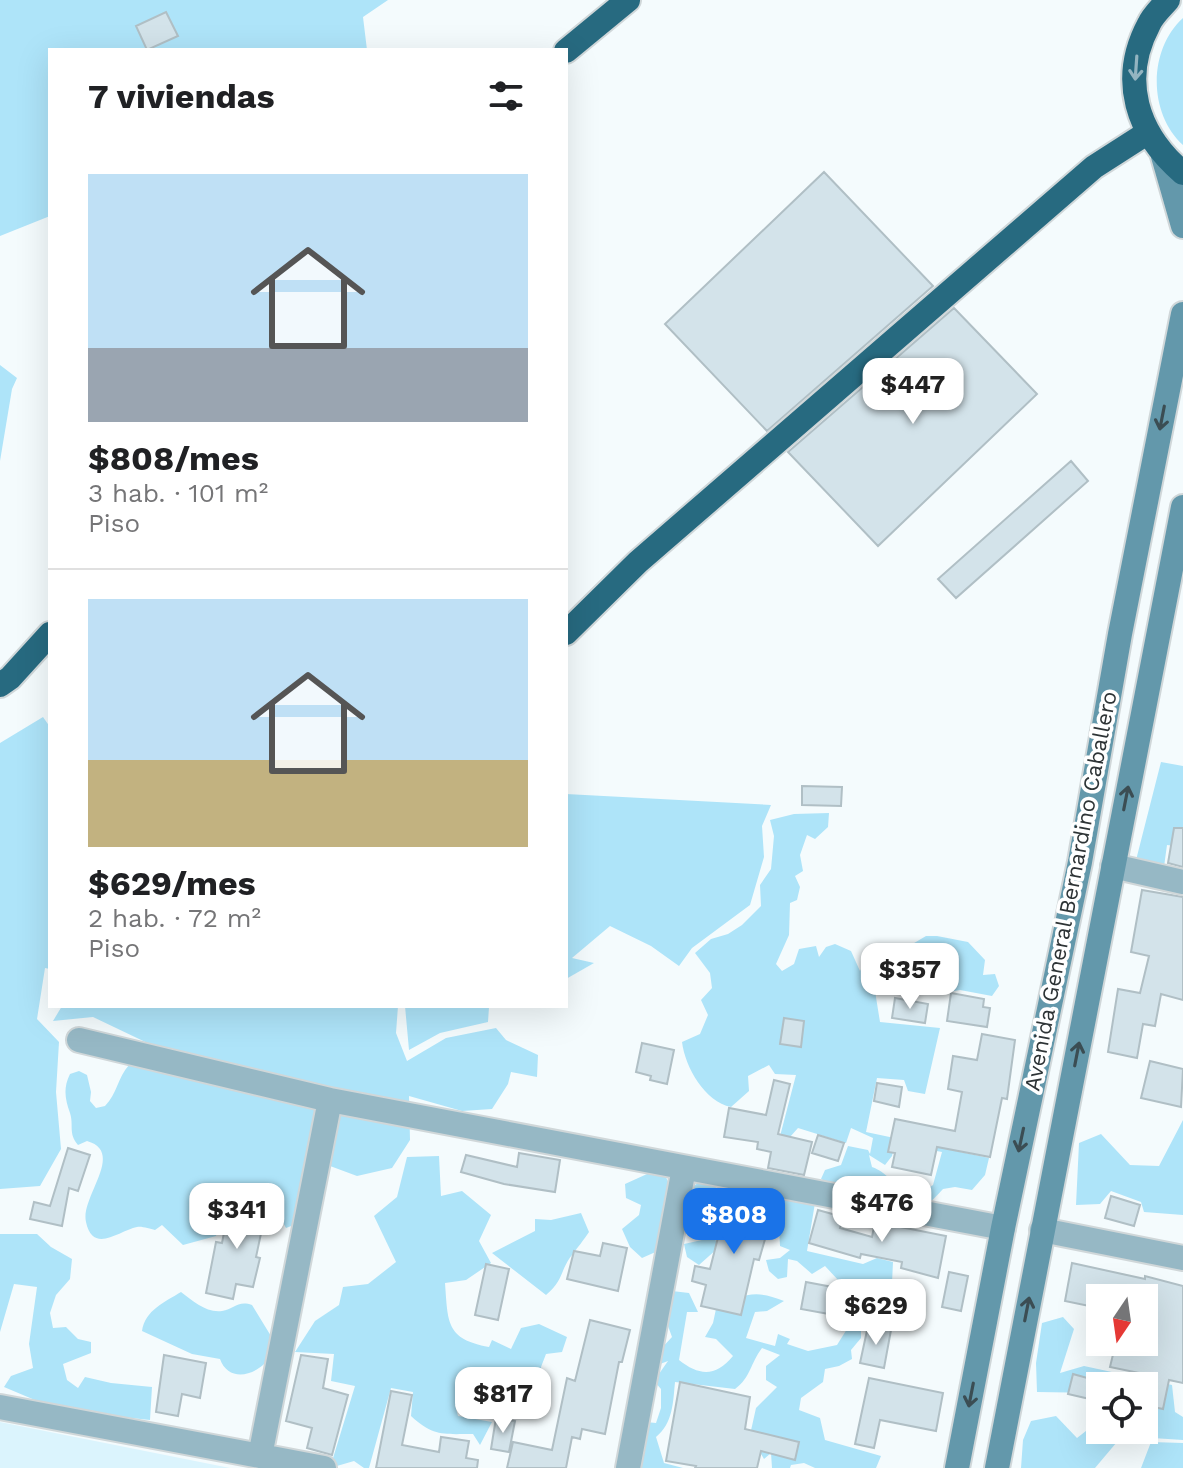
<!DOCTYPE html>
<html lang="es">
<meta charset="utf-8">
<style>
:root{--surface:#fff;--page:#f6f6f6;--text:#202124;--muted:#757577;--line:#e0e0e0;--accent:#1a73e8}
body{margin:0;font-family:"Work Sans",sans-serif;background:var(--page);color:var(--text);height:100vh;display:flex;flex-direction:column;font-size:30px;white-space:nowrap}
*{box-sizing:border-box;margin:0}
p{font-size:26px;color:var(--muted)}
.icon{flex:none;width:44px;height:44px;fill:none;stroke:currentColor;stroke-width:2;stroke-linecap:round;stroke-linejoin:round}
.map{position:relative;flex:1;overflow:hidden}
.drawer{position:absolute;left:48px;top:48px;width:520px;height:960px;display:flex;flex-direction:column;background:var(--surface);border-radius:0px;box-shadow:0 8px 32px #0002}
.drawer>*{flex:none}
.needle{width:52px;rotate:193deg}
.tools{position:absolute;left:1086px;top:1284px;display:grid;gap:16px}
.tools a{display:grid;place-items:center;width:72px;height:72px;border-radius:0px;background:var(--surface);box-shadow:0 8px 32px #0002;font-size:40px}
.price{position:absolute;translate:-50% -68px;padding:0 18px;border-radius:16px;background:#fff;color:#222;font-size:26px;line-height:52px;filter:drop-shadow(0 2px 4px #0008)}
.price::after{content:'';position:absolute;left:50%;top:48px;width:24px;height:18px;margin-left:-12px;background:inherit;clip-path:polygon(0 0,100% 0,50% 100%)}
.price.selected{background:var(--accent);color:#fff}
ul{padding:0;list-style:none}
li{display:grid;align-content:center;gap:16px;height:424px;padding:0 40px}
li+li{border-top:2px solid var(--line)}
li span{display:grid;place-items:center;height:248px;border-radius:0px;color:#555}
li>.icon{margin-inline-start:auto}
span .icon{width:144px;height:144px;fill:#fffc;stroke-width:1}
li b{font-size:34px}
h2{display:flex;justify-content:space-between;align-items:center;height:96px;padding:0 40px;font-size:34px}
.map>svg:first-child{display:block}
.built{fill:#dbf4fd}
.green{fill:#aee4f9;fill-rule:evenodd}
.building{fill:#d3e3ea;stroke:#b0bfc5;stroke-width:2}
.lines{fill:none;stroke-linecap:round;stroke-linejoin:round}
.street-casing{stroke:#d0d7d9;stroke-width:28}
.secondary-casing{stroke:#d0d7d9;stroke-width:28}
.highway-casing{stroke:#d0d7d9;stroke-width:28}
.street{stroke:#96b8c5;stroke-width:24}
.secondary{stroke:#6398ab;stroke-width:24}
.highway{stroke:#276a80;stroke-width:24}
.oneway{stroke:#93b4c0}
.oneway2{stroke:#3b4d53}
.labels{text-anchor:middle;stroke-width:7;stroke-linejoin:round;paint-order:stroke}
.street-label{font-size:22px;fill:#2e3436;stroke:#fff}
</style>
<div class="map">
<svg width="1183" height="1468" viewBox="0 0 1183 1468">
<rect width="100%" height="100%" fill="#f4fbfd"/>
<path class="built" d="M0,1422l230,46h-230z"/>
<path class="green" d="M0,0h388l-25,17 4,33h-317v166l-50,20z
M1183,18v127c-35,-32 -35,-95 0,-127z
M0,365l17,13 -5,11 -12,72z
M43,717l7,10v242l-5,-1 -8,51 22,23 -3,50 5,57 -21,37 -40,3v-446z
M1161,762l22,4v81l-16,-2 -4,29 -29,-6z
M566,794l205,11 -9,21 2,31 -14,48 -58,43 -13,18 -28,-20 -41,-20 -38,32 22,5 -28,16z
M829,813l-1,14 -13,12 -8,-4 -7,20 3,16 -8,5 5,11 -3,13 -7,3 -1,32 -13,29 6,7 12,-7 5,-15 17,-3 3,11 7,-10 9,-3 16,7 9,20 13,-25 31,3 22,-13h11l31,6 17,18 -2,15 12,-1 4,12 -7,10 -32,-6 -17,3 -68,-2 5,31 60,6 -15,66 -17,-3 -4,-11 -27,-2 -11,54 123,26 -4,17 -13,15 -17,-3 -12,2c-31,36 -53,28 -79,-8l-29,5 -14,-7 4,-9 16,-5 7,-19 20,4 2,4 3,-16 -22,-10 -5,15 -48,-15 -8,9 -1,12 -10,-9 17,-65 -21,-1 -6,-9 -21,11 1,15 -18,16c-26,-5 -46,-40 -49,-65l18,-8 8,-19 -7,-15 11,-12 -2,-15 -15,-20 16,-14 17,-5 14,-9 19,-19 -1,-21 11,-16 3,-33 -4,-16 24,-6zM895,1143l47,9 -9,33 -6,4c-13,-1 -29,-4 -39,-12 -6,-5 -8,-7 -16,-10l-3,-12 16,10 7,-9z
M62,1006h336l-2,27 11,28 39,-23 50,-10 10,12 32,15 -1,22 -26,-5 -3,12 -16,25 -30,2 -53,-15 1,44 -18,28 -35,8 -35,-13 -23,60 -13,5 -13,-24 -46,-7 -11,39 -33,9 -21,-20 -7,5c-5,-1 -13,-4 -18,-3 -17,3 -44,28 -51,-5 -6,-25 40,-70 1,-81l-9,4c-10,-12 -4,-19 -8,-32 -5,-14 -7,-25 0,-39l9,-3 8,4 4,17 -1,9 6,7 9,-2c12,-12 13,-29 24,-41 7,-8 21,-11 31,-16l-67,-32 -40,4z
M405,1006h87l-3,1 -1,15 -48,11 -31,17z
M1183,1120v95l-39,-3 -3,-10 -30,-11 -11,13 -24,1 3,-62 22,-9 29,31 29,1z
M439,1156l2,40 21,-5 29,24 -12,26 12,22 -25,17 -21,3c3,40 1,56 44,64l3,-7 19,9 10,-21 18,-4 28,13 -5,15 -16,2 -5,13 4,27 -17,-6 -13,-17 -12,9 5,7 2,12 -9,9 -35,-7 -11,4 3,11 34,6 -12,23 -7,-11c-29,0 -39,3 -62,-18l2,-24 -22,-4 -22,80h-5l-10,-7 -24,7 25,-82 -24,-5 3,-27 -39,-2 20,-31 24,-16 4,-18 25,-3 28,-22 -22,-46 23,-19 10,-40z
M664,1173l7,15 -11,62 -18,8 -12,-11 -8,-18 17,-14 2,-10 -15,-7 -1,-14 22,-10z
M705,1177l22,21 -5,9 3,23 -11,5 4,13 -19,17 -12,-8 -3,-13 18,-4 -16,-11 8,-43z
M741,1179l50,13 -3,8 10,-3 9,6h8l-8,48 56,13 14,-6 16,4 -1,21 -15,3 -38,-5 -14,-15 -13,8 -15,-13 -9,-2 -1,18 -9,2 -9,-8 -3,-11 14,-2 10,-8 -10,-4 -1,-17 -13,-4 -9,-10 1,-11 -27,-7z
M581,1213l8,19c-6,9 -11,15 -17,23 -12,15 -8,25 -26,40l-54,-42 43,-22v-12l16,1z
M0,1234h37l14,13 21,12 -2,20 -14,16 -6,18 3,15 13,-1 12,12 13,3v11l-28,11 4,16 11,8 7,-11 26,6 41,4 -2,33 -37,-4 -23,-6 -22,4 -64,-27 7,-11 22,-8 -4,-24 8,-57 -23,-3 -14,48z
M672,1291l17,2 9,19h-11l-8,48c20,16 37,17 54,-4l-17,-17 -11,-2 8,-14 3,-14c27,-15 39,-20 68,-8l-17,10 -12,1 -9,26 29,8 3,-12 12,5 -3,5 21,7 29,-6 15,-24h9v17l-10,12 1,9 -13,7 -14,3 -2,13 -22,16 -2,12 21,8 5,22 56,16 -5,12h-61l-11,-5 -13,2 -1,3h-18l-1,-15 -7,6 -14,-24 6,-27 21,-21 -11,-7v-14l14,-11 -18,-7c-12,16 -11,29 -27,41l-60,-7c-2,21 -2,41 -19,55l8,26 19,5h-58l11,-47 20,2 5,-15v-19l-7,-8 14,-20 -8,3 -2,-12 14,-15 -4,-11z
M181,1292c12,9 25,21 41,19 12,-2 16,-11 30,-6l22,36c-2,8 -4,19 -11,24 -15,13 -36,14 -43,-6l-28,-5 -50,-23c3,-21 23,-29 39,-39z
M1063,1317l11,12 -14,44 24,-7 88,19 3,27 8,5v23l-61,-4 -27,32h-74l2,-28 8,-19 25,-5 21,22 23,-18v10h44v-44h-44v7l-63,-1 -1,-29 6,-40z
M1151,1442l32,1v25h-42z"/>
<path class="building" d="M166,12l12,24 -31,14 -11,-24z
M824,172l109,114 -166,145 -102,-107z
M954,308l83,86 -159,152 -90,-94z
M1071,461l17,20 -132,117 -18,-19z
M802,786l40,1 -1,19 -39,-1z
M1174,828h9v39l-15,-4z
M1142,890l41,7v103l-22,-6 -6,32 -12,-2 -6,34 -29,-6 10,-63 22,4 9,-37 -18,-4z
M951,993l33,6 -1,8 7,1 -3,19 -40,-6z
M895,998l33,6 -3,19 -33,-5z
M784,1018l20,3 -3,26 -21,-3z
M982,1034l33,6 -8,59 -5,-1 -12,59 -53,-10 -6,28 -39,-8 3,-14 -7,-1 7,-33 60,12 7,-39 -14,-3 5,-33 24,4z
M642,1043l32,7 -7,34 -17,-4 1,-4 -15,-4z
M1150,1061l33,8 -2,38 -40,-9z
M774,1080l16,4 -12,50 34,8 -8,33 -36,-7 3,-16 -14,-3 1,-7 -34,-5 5,-29 37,7z
M877,1083l25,4 -3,20 -25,-6z
M818,1135l26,8 -6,18 -26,-8z
M68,1148l22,7 -12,36 -9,-3 -7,38 -32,-7 4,-17 16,4z
M519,1153l41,7 -5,32 -51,-8 -43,-12 5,-17 51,12z
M1111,1196l29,9 -6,21 -29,-8z
M728,1198l46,10 -15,52 -5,-1 -13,56 -40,-9 5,-21 -14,-4 3,-15 15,3z
M230,1202l36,8 -10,47 4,1 -7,29 -17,-3 -3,15 -27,-6 10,-51 6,1z
M818,1210l25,7 -3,11 32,9 3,-15 71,14 -8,42 -37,-10 1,-6 -41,-8 -1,4 -51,-15z
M603,1243l24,5 -9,43 -51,-12 7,-28 26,5z
M1072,1263l73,16v-3l38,10v97l-14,-3 -6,29 -19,-4v-19h-2l2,-12 -34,-7 6,-25h28v-44h-44v8l-6,1 -29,-6z
M486,1264l23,5 -11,51 -23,-5z
M949,1272l19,4 -7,35 -19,-4z
M806,1282l32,6 1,-3 21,3v4l7,2 -5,26 -61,-11z
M590,1320l40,10 -8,32h-3l-14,72 -23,-5 -2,10 -8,-2 -6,31h-59l6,-26 39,8 15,-72 8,3z
M868,1326l23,4 -7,38 -24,-5z
M164,1355l42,8 -6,35 -18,-4 -4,22 -22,-4z
M301,1355l27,4 -5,29 25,7 -16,60 -25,-7 5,-20 -26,-7z
M1073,1374l25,7 -4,19 -26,-6z
M869,1378l74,15 -7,38 -56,-11 -6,28 -19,-4z
M680,1382l70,15 -5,32 54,13 -4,18 -34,-9 -4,17h-62l1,-2 -30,-5z
M391,1391l21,4 -10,50 37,7 2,-15 28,4 -3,17 12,2 -1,8h-101z
M496,1418l19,3 -6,31 -18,-3z"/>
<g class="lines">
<defs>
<path id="street" d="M1113,866l70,16
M79,1040l251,60 673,128
M1042,1230l141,28
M0,1407l324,61
M260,1456l70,-356
M628,1468l56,-300"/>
<path id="secondary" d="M1163,156l20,70
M957,1468l46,-240 77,-366 40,-228 63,-320
M997,1468l186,-961"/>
<path id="highway" d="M1168,0c-6,7 -15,15 -19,24 -30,56 -12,110 34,149
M566,51l62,-51
M566,633l72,-71 456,-395 53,-34
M0,685l10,-7 40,-44"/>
</defs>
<use href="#street" class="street-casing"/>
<use href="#secondary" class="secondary-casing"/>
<use href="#highway" class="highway-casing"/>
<use href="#street" class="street"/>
<use href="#secondary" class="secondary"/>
<use href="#highway" class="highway"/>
</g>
<defs><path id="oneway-shaft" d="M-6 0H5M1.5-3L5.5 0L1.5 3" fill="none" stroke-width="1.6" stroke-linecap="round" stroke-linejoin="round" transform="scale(2)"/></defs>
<use class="oneway" href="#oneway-shaft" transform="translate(1136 68) rotate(94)"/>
<g class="oneway2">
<use href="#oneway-shaft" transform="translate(1162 418) rotate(101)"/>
<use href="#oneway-shaft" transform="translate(1126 798) rotate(-79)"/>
<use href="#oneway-shaft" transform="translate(1077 1054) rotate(-79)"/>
<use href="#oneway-shaft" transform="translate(1021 1140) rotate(102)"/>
<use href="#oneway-shaft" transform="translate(1027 1309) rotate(-79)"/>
<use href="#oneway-shaft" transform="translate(971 1395) rotate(101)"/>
</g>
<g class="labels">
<g class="street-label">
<text transform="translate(1070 891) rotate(-79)" y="8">Avenida General Bernardino Caballero</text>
</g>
</g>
</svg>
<div class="tools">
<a><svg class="needle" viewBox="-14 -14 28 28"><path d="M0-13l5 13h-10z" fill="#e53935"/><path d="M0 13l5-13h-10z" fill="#757577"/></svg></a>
<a><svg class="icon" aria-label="locate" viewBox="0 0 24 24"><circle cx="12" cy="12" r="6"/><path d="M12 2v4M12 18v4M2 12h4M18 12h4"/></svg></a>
</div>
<b class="price" style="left:913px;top:426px">$447</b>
<b class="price" style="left:910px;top:1011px">$357</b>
<b class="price" style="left:882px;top:1244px">$476</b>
<b class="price" style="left:237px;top:1251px">$341</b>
<b class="price selected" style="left:734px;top:1256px">$808</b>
<b class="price" style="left:876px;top:1347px">$629</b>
<b class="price" style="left:503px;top:1435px">$817</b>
<section class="drawer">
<h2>7 viviendas<svg class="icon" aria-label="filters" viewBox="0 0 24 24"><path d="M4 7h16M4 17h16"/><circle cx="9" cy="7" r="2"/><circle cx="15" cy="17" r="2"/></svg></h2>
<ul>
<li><span style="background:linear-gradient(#bfe0f5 70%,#9aa5b1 0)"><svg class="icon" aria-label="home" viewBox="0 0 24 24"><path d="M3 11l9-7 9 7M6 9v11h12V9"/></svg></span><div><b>$808/mes</b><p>3 hab. · 101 m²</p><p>Piso</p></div></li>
<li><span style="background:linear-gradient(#bfe0f5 65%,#c2b280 0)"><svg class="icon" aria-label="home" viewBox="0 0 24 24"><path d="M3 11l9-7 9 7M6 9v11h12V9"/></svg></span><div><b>$629/mes</b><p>2 hab. · 72 m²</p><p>Piso</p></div></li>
</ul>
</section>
</div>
